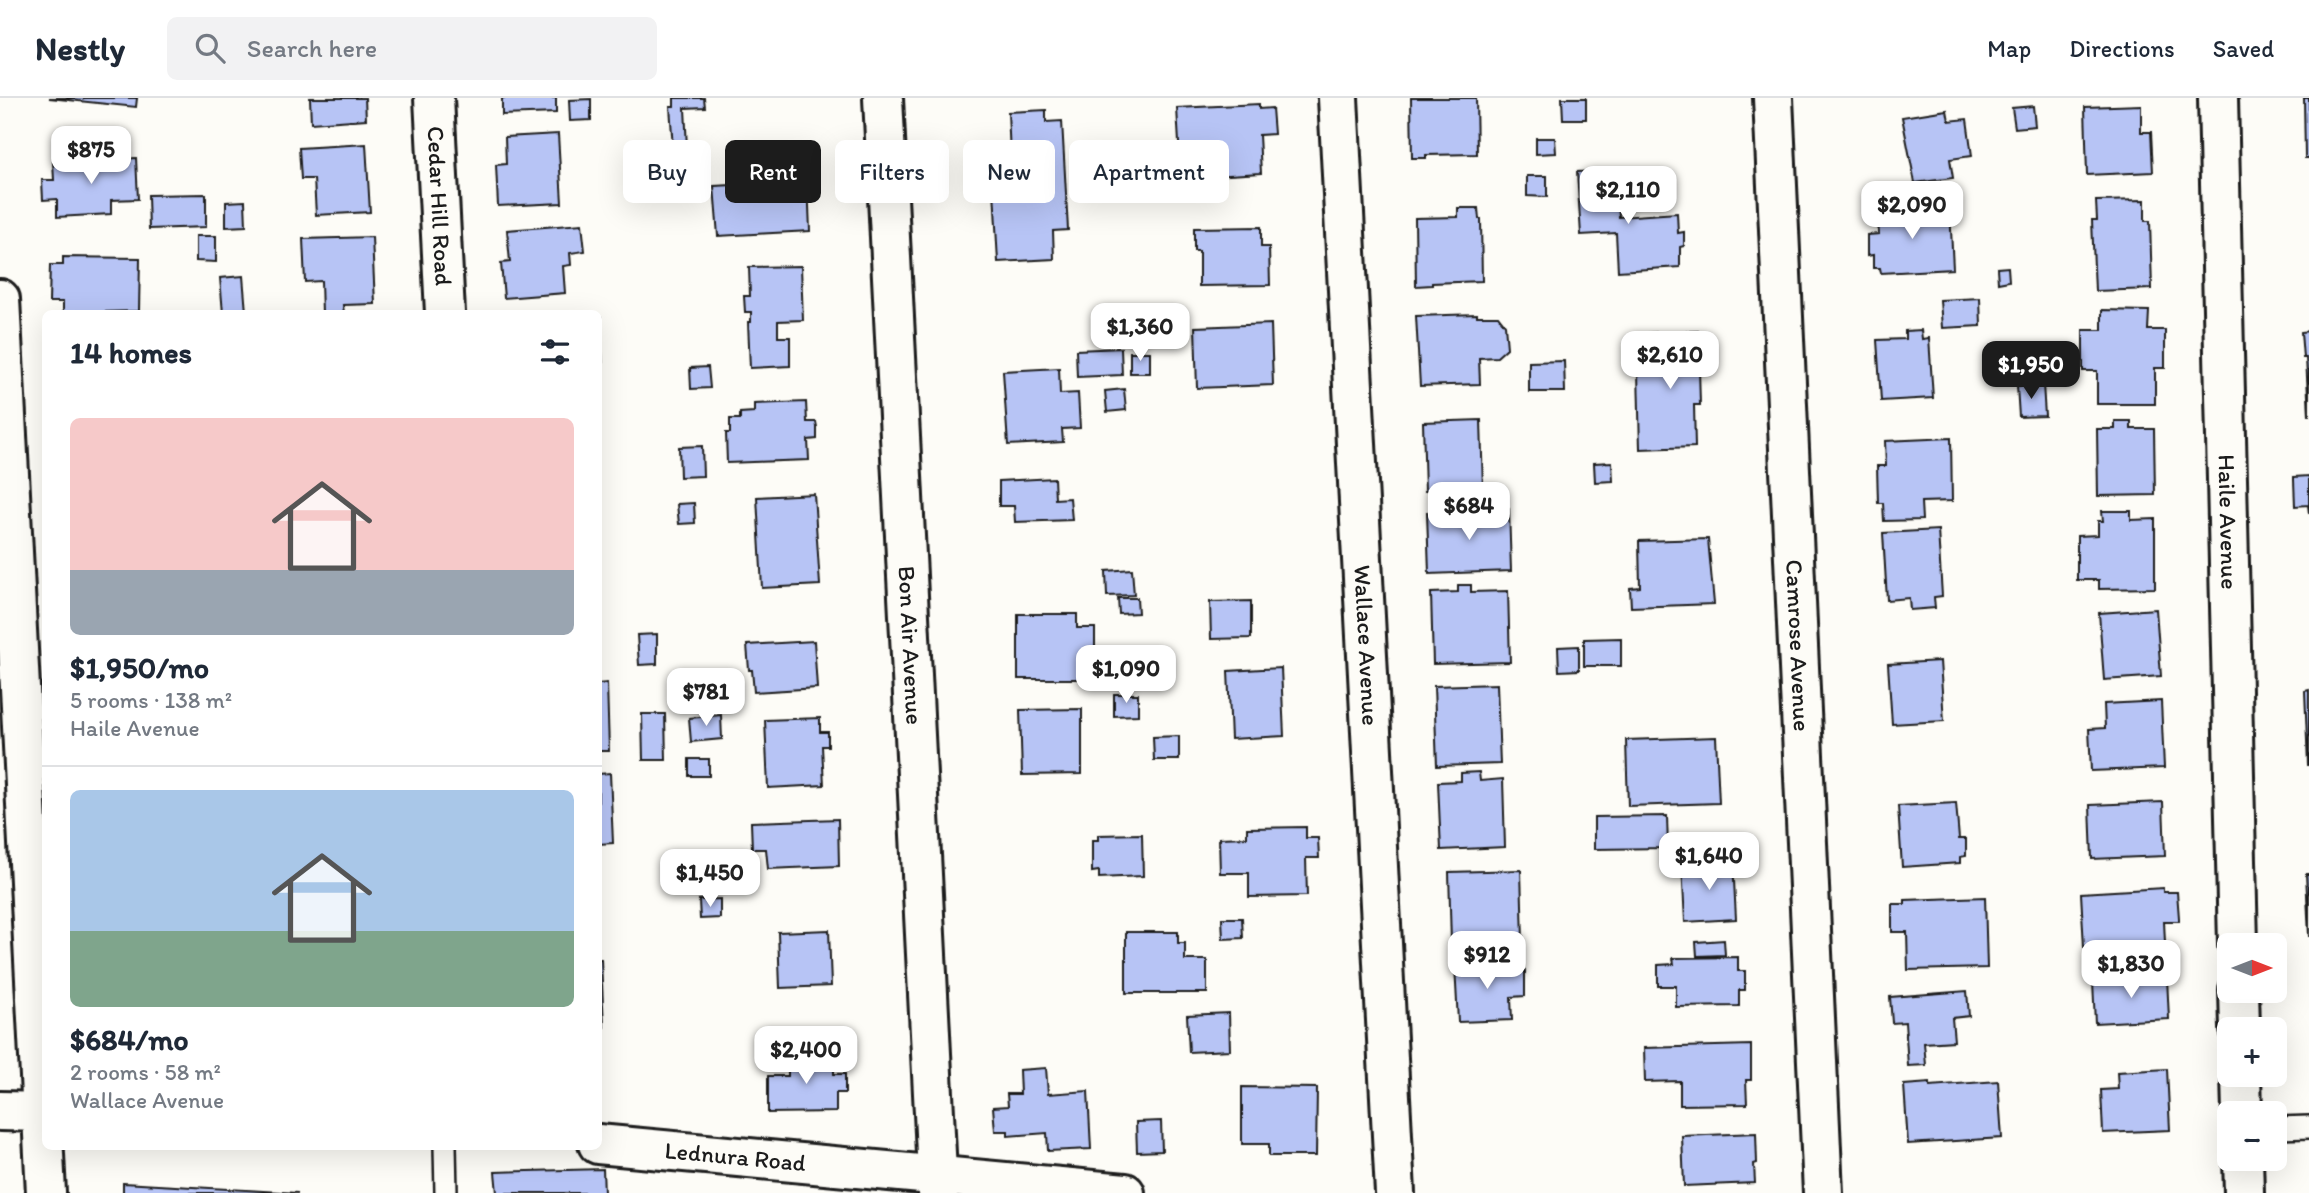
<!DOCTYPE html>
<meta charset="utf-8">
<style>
:root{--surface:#fff;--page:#f2f2f3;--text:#1f2937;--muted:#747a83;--line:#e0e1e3;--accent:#1c1c1c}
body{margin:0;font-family:Itim,sans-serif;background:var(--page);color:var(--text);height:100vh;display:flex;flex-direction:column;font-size:26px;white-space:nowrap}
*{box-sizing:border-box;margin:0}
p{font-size:23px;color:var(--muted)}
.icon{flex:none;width:38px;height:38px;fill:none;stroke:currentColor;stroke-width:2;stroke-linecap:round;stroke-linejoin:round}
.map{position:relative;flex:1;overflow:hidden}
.panel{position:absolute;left:42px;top:212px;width:560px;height:840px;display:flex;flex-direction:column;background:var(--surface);border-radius:10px;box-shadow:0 7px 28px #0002}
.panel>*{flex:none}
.hud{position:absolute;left:623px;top:42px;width:665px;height:63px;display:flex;gap:14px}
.needle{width:46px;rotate:90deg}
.controls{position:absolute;left:2217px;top:835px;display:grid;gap:14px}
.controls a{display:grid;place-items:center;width:70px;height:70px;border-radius:10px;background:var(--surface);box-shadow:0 7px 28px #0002;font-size:35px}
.price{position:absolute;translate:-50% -60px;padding:0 16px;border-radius:14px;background:#fff;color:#222;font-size:23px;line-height:46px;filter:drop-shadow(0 2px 4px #0008)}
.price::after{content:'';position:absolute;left:50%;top:42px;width:21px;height:16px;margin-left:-10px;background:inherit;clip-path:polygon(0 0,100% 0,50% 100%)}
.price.current{background:var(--accent);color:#fff}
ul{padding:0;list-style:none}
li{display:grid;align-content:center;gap:14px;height:371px;padding:0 28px}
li+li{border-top:2px solid var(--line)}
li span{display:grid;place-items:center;height:217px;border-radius:10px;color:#555}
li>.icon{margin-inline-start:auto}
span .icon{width:126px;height:126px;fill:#fffc;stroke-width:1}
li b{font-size:30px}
h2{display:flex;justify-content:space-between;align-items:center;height:84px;padding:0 28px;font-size:30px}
.chip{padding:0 24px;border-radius:10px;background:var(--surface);box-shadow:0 7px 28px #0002;font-size:24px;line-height:63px}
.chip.current{background:var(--accent);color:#fff}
header{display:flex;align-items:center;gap:42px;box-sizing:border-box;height:98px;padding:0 35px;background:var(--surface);border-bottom:2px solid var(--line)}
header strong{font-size:33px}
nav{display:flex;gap:38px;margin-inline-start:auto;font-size:24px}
.search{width:490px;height:63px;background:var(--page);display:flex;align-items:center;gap:18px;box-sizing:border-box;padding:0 24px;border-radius:10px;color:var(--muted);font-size:26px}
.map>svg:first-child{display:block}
.building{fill:#b7c4f5;stroke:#1c1c1c;stroke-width:2}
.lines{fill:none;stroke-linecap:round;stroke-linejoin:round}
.service-casing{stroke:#1c1c1c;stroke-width:26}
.minor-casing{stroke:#1c1c1c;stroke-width:44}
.service{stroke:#fdfcf7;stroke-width:21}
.minor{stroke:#fdfcf7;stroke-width:38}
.labels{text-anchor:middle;stroke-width:5;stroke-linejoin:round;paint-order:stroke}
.street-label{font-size:24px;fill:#1c1c1c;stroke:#fdfcf7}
</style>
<header>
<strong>Nestly</strong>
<div class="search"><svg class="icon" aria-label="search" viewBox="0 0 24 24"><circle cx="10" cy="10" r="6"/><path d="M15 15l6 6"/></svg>Search here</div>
<nav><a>Map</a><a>Directions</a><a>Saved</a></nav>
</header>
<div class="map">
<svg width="2309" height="1095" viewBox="0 0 2309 1095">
<rect width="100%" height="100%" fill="#fdfcf7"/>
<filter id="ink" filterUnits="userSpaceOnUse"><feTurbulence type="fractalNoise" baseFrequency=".0143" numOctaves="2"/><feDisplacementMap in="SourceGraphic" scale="14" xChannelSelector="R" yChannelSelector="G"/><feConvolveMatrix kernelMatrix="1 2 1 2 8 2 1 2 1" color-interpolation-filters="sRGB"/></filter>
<g filter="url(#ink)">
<path class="building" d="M49,0h88l-1,9z
M310,0h55l1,21 -55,4z
M502,0h54v15l-54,2z
M674,0h30l1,9 -20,1 2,40 -14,1 -3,-43h4z
M1411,0h65l1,56 -51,1v3h-14z
M1562,0h24v21h-23z
M2304,0h5v60h-4z
M591,1v21l-21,1 -1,-21z
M1259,6v5l13,-1 2,26 -15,1 2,38 -80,5 -4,-70z
M2141,7v27h10l2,40 -66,3 -2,-68z
M2033,8l2,20 -20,2 -3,-20z
M1046,12v12l16,-1 6,109 -15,1 1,28 -56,3 -5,-90 25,-1 -1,-17 -7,1 -2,-43z
M1947,12l2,11 18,-2 5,37 -22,3 3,19 -38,5 -13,-66z
M558,36l4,69 -64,3 -2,-41 10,-1 -1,-27z
M1536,40h19l1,15 -20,1z
M366,46l4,68 -54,3 -2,-36h-13l-2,-31z
M136,60l2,41 -27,1v14l-54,3v-18l-14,1 -1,-20h12l-1,-18z
M1616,72l3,47 58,-4 1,20 6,-1v14l-4,1v20l-62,4 -2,-38 -35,2 -4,-63z
M1527,78h20v21l-20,-1z
M808,83l2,50 -92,5 -4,-50z
M206,96v33l-57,2 -1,-34z
M2145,102v21h5l2,68 -57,2 -3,-71h5l-1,-19z
M245,103l1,25 -20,1v-25z
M1458,110h20l1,11h2l1,62 -50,2v2l-16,1 -1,-68 43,-1z
M1950,111l3,60 -72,4 -1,-5h-7v-13l-6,1v-21l12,-1 -2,-22z
M582,126l3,27 -15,2 1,12 -8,1 2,27 -61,5 -3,-35 9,-1 -3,-32z
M1261,129v20h8l1,38 -71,1v-35h-5v-23z
M196,138h20v26l-20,-1z
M372,139l3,67 -32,1 1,8h-22l-1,-32 -16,1 -2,-43z
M63,159l77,1 -1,53 -76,2v-11h-14l1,-37h13z
M801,168l2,54 -25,1v16h12v29l-40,2 -2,-46h3v-10h-6l-1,-16h6l-1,-29z
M2008,169l1,14 -11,2 -1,-15z
M243,178l3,36 -23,1 -3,-35z
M1980,200l1,28 -39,2 -2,-28z
M2102,212l47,1 -1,19h17v38h-10v36h-58v-33h-14v-41h19z
M1477,216v2h21l7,9 2,23 -10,9 -18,1 1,26 -60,2 -4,-70z
M598,219h3l2,68 -5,1z
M1271,226l2,61 -76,3 -2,-61z
M1921,232l1,9 7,-1 4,60 -52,3 -4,-61 28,-1v-8z
M1698,233l2,74h-6l1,42 -55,2 -2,-77 11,-1 -1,-38z
M2309,233v85l-3,-58h-3l-2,-26z
M1121,250l1,27 -45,2 -1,-27z
M1130,254h20v21h-20z
M1564,263l1,31h-36v-30z
M708,269l2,21 -19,1 -1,-21z
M1059,270l1,26 18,-1 2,35 -18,1 1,13 -55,3 -5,-74z
M2043,286l2,32 -26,1 -2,-31z
M1124,291l2,21 -19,2 -2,-21z
M806,304l1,20h9l1,5v12l-9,1 1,20 -82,3 -1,-30h4v-14h10v-6l14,-1v-8z
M1481,322l2,70 -58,1 -2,-69z
M2115,323h16v8h23l1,66 -57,1 -1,-67h18z
M1951,340l1,63 -31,1 1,18 -38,1 -1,-18h-5l-1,-37h9l-1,-25z
M702,348l1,30 -23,1 -1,-30z
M1612,364l1,19 -18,1 -1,-19z
M2309,378v38l-1,-9 -13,1 -1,-26v-3z
M1054,380l1,21 15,-1 2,22 -57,2 -1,-16h-15v-25z
M814,396l6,91 -58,3 -5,-91z
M694,405l1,20 -16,1 -2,-20z
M1509,411l2,62 -82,3 -2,-62z
M2102,413h29v9l24,-1v69l-56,1v-9h-22v-44l21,-1v-14h5z
M1938,432l4,66 -8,1 1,11 -25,2 -1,-12 -22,2 -4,-67z
M1708,441l6,65 -83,3 -1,-19 10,-1 -1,-46z
M1132,471l2,26 -27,1 -1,-25z
M1458,487h13v7l37,-1 2,71 -77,2 -2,-71 27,-1z
M1118,500h19l1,15 -19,1z
M1251,503v37l-40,1 -1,-37z
M2156,511l5,67 -57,4 -5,-67z
M1018,516h59v14h18v43h-16v8h-61z
M657,536v30l-18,1 -2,-30z
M1621,540v28h-37v-27z
M814,543l3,47 -63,4 -2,-22h-3l-2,-25z
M1579,548v24l-20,1 -1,-24z
M1940,563l4,60 -52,3 -4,-60z
M1281,570l3,68 -53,3 -3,-68z
M607,585l2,68h-11v-67z
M1497,586l3,80 -63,2 -3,-80z
M2309,592v75h-1l-3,-74z
M1114,596h24v21l-24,1z
M2161,603l3,67 -73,3 -2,-42 16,-1 -1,-24z
M1082,611v65l-60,1 -2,-65z
M642,616h23l1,46h-23z
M721,617l1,24 -31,3 -2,-24z
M820,620v14h8v14h-6l2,39 -56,3 -3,-68z
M1179,638v24h-25l-1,-23z
M1716,639l3,66 -91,3 -2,-66z
M689,661h20v17h-20z
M1479,674l1,9 23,-2 2,68 -64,3 -3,-68 23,-1v-8z
M610,675l3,70 -15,1v-70z
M2163,704l2,54 -73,3 -2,-54z
M1956,705l3,36h7v17l-6,1v6l-58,4 -4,-61z
M1667,718l1,32 -74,1v-32z
M838,721l1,47 -71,3 -2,-20h-14l-1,-27z
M1306,729v11h12l1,20h-13l1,38 -58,1v-24h-29l-1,-35 28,-1v-9z
M1142,736l1,42 -44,2v-7l-7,1v-32h6v-5z
M1733,763l3,58 -51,3 -3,-58z
M1521,772l2,71 -72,2 -2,-71z
M2306,776h3v63z
M2163,790v4h14l2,26v3h-15l1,22 -81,4 -3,-54z
M1985,799l2,71 -79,2 -1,-38h-15v-28h13v-4z
M720,801v19l-20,1 -1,-19z
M1222,820h20l1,20 -20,1z
M829,832l2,56 -51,2 -2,-56z
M1126,834h52v11h7v17h22v33h-81z
M1724,842l1,15 -28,1 -1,-14z
M1738,859v14h7v19h-6v16l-63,1v-21h-18v-21l16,-1 -1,-6z
M598,861h3l3,68h-6z
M1511,864v10l14,-1v25l-14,1 1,23 -54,2 -3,-57z
M2167,880l2,41 -74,4 -2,-41z
M1967,893l2,25 -17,2 2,23 -30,2 2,22 -18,1 -3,-44 -13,1 -2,-26z
M1229,915l1,37 -41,2 -2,-37z
M1751,947v35h-5l1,24 -67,1v-24l-35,1 -1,-34z
M788,957h46v19h11v19h-9v19l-68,1v-37h20z
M1046,970l2,26 40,-3 3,58 -43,2 -1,-18 -39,3v-5h-13l-2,-24 15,-1 -1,-12h13l-1,-24z
M2167,971l3,61 -67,3 -2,-43 17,-1 -1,-17z
M1998,983l4,57 -94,6 -4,-59 26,-2v3z
M1242,989l75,1 -1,68h-47v-12h-27z
M1161,1023l1,30 -25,1 -1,-30z
M1756,1035l1,30 -3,1 1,19 -71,3 -2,-50z
M603,1071l1,24h-107l-2,-21z
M123,1085l87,5 88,5h-175z"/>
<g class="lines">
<defs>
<path id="service" d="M2275,1030l34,-1
M445,1048l1,47"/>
<g id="minor">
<path id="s1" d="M434,0l11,215"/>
<path id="s2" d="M883,0l55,1095"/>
<path id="s3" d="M1338,0l57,1095"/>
<path id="s4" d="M1773,0l50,1095"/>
<path id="s5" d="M2218,0l20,847"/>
<path d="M0,201l46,894"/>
<path d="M2239,892l1,39"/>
<path d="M2241,976l1,39"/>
<path d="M0,1013l46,1"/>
<path id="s6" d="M598,1046l527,49"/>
<path d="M2243,1060l1,35"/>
</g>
</defs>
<use href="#service" class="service-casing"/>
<use href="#minor" class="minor-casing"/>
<use href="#service" class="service"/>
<use href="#minor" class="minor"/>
</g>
</g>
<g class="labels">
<g class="street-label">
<text dy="8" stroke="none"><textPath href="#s1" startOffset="108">Cedar Hill Road</textPath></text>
<text dy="8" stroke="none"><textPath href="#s5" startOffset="424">Haile Avenue</textPath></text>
<text dy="8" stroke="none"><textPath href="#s4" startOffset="548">Camrose Avenue</textPath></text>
<text dy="8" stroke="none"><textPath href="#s2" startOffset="548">Bon Air Avenue</textPath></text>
<text dy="8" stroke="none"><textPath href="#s3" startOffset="548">Wallace Avenue</textPath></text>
<text dy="8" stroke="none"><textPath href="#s6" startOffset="138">Lednura Road</textPath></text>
</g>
</g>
</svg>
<div class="controls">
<a><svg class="needle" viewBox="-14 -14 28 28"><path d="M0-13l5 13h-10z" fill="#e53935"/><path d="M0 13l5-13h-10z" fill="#747a83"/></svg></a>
<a>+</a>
<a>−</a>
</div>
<b class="price" style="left:91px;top:88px">$875</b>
<b class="price" style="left:1628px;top:128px">$2,110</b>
<b class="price" style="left:1912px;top:143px">$2,090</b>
<b class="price" style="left:1140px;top:265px">$1,360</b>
<b class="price" style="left:1670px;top:293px">$2,610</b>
<b class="price current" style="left:2031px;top:303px">$1,950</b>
<b class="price" style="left:1469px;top:444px">$684</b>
<b class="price" style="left:1126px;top:607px">$1,090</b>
<b class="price" style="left:706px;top:630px">$781</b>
<b class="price" style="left:1709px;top:794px">$1,640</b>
<b class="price" style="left:710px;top:811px">$1,450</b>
<b class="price" style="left:1487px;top:893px">$912</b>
<b class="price" style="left:2131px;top:902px">$1,830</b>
<b class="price" style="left:806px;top:988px">$2,400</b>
<div class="hud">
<a class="chip">Buy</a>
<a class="chip current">Rent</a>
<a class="chip">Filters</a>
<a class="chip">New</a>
<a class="chip">Apartment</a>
</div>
<section class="panel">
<h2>14 homes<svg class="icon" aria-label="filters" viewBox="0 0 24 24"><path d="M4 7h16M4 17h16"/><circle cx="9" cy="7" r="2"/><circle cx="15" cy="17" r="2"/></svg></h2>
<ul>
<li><span style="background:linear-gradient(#f6c9c9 70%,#9aa5b1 0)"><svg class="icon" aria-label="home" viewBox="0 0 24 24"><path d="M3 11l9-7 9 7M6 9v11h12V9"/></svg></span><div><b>$1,950/mo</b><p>5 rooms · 138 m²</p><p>Haile Avenue</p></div></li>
<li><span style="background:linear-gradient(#a9c7e8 65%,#7fa58c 0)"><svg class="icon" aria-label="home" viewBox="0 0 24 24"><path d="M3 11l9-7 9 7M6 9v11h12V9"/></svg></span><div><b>$684/mo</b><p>2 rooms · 58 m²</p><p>Wallace Avenue</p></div></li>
</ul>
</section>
</div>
